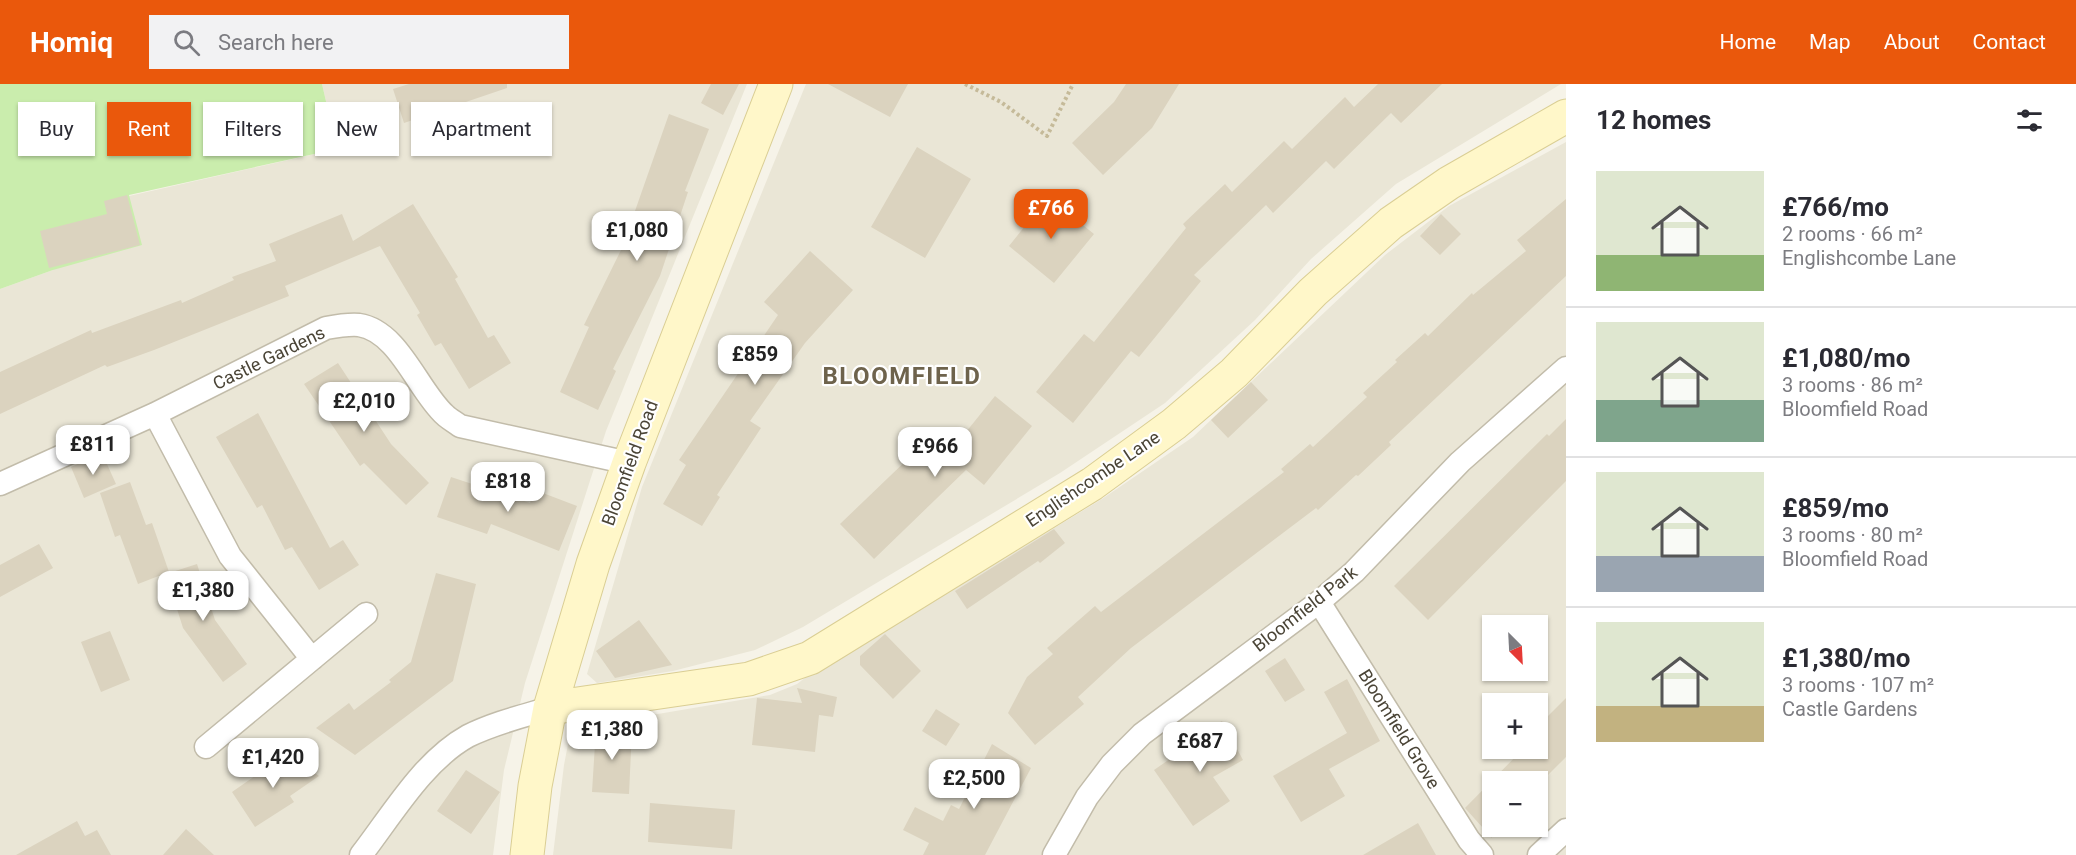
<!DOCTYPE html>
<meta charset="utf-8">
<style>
:root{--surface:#fff;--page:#f2f2f3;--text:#2b2b33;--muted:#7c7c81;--line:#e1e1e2;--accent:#ea580c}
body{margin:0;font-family:Roboto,sans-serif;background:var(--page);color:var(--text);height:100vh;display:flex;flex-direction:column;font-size:22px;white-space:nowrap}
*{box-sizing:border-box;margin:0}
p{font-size:20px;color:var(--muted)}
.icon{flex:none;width:33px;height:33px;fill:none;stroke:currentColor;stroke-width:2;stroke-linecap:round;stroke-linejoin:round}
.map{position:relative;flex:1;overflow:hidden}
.sheet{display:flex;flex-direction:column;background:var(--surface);width:510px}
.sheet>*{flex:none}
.hud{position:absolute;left:18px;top:18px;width:570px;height:54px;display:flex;gap:12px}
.needle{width:39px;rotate:156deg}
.controls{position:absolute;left:1482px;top:531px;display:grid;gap:12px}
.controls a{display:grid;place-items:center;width:66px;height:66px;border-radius:0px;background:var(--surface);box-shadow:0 2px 4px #0004;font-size:30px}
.price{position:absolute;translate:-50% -51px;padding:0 14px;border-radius:12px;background:#fff;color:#222;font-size:20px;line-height:39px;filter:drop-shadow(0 2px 3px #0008)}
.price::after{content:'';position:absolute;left:50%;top:36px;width:18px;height:14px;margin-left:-9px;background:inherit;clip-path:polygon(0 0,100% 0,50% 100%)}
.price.selected{background:var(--accent);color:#fff}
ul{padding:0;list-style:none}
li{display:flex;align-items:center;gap:18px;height:150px;padding:0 30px}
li+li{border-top:2px solid var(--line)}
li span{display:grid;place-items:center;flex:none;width:168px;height:120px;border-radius:0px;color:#555}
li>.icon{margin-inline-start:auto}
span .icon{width:72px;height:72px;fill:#fffc;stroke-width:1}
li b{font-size:26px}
h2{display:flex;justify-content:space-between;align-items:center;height:72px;padding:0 30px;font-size:26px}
.chip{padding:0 21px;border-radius:0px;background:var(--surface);box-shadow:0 2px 4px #0004;font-size:21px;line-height:54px}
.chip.selected{background:var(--accent);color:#fff}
header{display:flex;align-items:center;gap:36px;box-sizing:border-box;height:84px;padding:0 30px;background:var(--accent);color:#fff}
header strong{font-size:28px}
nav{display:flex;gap:33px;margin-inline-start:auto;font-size:21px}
.search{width:420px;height:54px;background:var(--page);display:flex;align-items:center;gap:15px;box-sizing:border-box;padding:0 21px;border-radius:0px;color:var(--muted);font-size:22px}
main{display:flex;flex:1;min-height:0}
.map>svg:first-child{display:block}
.residential{fill:#eae6d6;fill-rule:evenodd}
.green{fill:#caedad}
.building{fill:#dbd3bf}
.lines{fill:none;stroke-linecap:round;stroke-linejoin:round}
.street-casing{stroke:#c2bcaa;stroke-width:25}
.secondary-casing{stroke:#dace94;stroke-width:35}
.path{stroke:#c5ba99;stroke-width:4;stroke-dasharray:3 3;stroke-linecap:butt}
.street{stroke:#fff;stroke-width:22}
.secondary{stroke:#fff7c9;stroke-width:33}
.labels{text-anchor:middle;stroke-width:4.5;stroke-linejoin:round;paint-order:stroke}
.street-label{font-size:18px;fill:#4a4436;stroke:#fff}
.district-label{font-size:24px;font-weight:bold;letter-spacing:1.5px;fill:#6e634c;stroke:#fff}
</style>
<header>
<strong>Homiq</strong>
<div class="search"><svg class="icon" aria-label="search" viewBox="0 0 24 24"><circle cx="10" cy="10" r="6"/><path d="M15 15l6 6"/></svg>Search here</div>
<nav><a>Home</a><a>Map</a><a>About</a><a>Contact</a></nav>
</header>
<main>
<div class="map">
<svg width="1566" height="771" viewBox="0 0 1566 771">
<rect width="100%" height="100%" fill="#f6f3e8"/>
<path class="residential" d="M322,0h425l-141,347 -81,252 -21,87 -11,85h-493v-566l53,-19 76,-74 208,-47z
M806,0h755l-165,100 -85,75 -56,61 -90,83 -105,70 -257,154 -48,23 -82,21 -76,12 -10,-9 55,-187z
M1566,58v713h-1013l11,-90 5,-26 24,-14 177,-30 27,-11 52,-40 85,-43 168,-102 91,-62 192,-182 64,-49zM1492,542h46v44h-46zM1492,620h46v44h-46zM1492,698h46v44h-46z"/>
<path class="green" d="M0,0h322l15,65 -208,46 13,50 -89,25 -53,19z"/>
<path class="building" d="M409,0h98v4l-103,35 -11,-34z
M711,0h28l-16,31 -22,-12z
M828,0h80l-18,33z
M1126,0h53l-27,44 -49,47 -31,-32 42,-41z
M1378,0h64l-41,39 -10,-10 -57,56 -8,-8 -53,52 -7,-8 -72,70 7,6 -62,76 -8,-6 -58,72 -37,-31 48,-58 10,8 92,-114 -3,-4 42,-40 7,8 52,-51 8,8 53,-52 9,10z
M669,30l40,15 -24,62 3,1 -28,84 -47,93 3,2 -18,39 -38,-18 29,-65 -5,-2 38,-77z
M917,63l54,32 -46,79 -54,-31z
M127,111l13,50 -91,23 -9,-37 67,-17 -3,-13z
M1048,113l46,37 -40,49 -45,-37z
M1566,115v77l-177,166 2,3 -33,31 -2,-1 -38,35 -2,-2 -185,140 -53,49 6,7 -49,41 -27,-32 19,-36 26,-23 -6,-6 48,-42 6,6 183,-140 -3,-3 29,-25 3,3 54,-50 -4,-4 34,-31 -2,-2 30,-27 3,3 44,-43 1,2 53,-44 -9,-11z
M413,120l45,73 -3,2 33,59 6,-3 17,28 -42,26 -28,-46 -6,3 -18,-31 3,-2 -40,-67 -95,40 4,10 -135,54 -47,17 -2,-2 -105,49v-42l91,-42 1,3 89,-33 1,3 52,-23 -2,-3 44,-16 -7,-17 73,-30 11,27z
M1441,130l20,20 -21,21 -20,-19z
M810,167l43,39 -48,53 -55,78 11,7 -44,67 3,2 -18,29 -39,-22 23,-39 -7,-5 99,-145 -14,-13z
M338,279l53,81 38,39 -23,22 -42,-42 -4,3 -56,-82z
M1251,298l17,18 -40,38 -17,-18z
M995,312l37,30 -48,59 -18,-15 -92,89 -34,-35 74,-71 19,20z
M258,329l72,135 13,-8 16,25 -40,25 -27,-43 -7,3 -23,-45 -5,3 -41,-71z
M1566,335v62l-138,139 -34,-34 153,-152 2,2z
M102,369l14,31 -32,14 -13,-31z
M451,393l79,26 5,-13 42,16 -18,45 -68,-27 -4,10 -50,-17z
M130,398l16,43 6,-2 17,49 -31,12 -18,-49 -5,2 -15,-44z
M1054,445l11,14 -25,20 -2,-2 -71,48 -12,-18z
M39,460l14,24 -53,29v-32z
M197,480l18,56 32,44 -24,18 -40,-54 -17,-54z
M436,489l40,11 -23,97 -98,74 -39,-27 33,-25 5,7 37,-28 -2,-2 22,-18z
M639,536l33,45 -57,13 -19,-27z
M110,547l20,49 -29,12 -20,-50z
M885,550l36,37 -28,28 -33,-34v-9z
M1285,574l20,32 -20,12 -20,-31z
M1347,595l33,62 -51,28 16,27 -44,26 -28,-46 74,-43 -23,-41z
M797,604l40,9 -4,20 -14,-2 -4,37 -63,-7 5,-47 45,5z
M1566,614v59l-25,25h-49v56l-27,-30 59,-60h14v-22z
M936,625l24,15 -14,22 -24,-15z
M1222,637l21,39 -30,17 17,24 -37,25 -39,-56 49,-34 -2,-4z
M596,644l36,2 -3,64 -37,-2z
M992,660l39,24 -46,87h-62l6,-12 -26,-13 12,-23 28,14 8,-16 8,4z
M288,669l31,23 -29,20 4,6 -39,25 -23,-35z
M466,686l34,22 -29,42 -34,-23z
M650,719l85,7 -3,39 -84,-7z
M77,737l8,15 12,-6 14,25h-95z
M1418,739l18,32h-73z
M186,745l28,26h-51z"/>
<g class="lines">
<defs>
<path id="street" d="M155,330l75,142 82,103
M0,400l155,-70 171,-86c11,-2 22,-4 33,-3 40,6 59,66 86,90 4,4 10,7 15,11l169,37
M1319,518l150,238 13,15
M206,663l160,-133
M361,771c31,-40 62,-94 107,-119 26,-13 55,-20 82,-28
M1054,771l33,-58 25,-33 30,-30 177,-132 35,-30 106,-110 106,-94
M1539,771l27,-25"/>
<path id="secondary" d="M550,624l199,-29 61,-21 282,-174 82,-60 60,-51 79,-81 78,-69 58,-40 117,-67
M527,771l8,-69 15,-78 43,-144 36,-101 147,-379"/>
</defs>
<use href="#street" class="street-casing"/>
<use href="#secondary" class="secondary-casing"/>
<path class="path" d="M965,0l36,18 46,34 26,-52"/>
<use href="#street" class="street"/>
<use href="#secondary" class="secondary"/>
</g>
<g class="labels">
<g class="street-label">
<text transform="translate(269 274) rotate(-26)" y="6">Castle Gardens</text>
<text transform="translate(630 379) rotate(-70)" y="6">Bloomfield Road</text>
<text transform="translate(1093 395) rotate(-34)" y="6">Englishcombe Lane</text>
<text transform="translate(1305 525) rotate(-38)" y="6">Bloomfield Park</text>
<text transform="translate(1399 645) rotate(58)" y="6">Bloomfield Grove</text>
</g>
<g class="district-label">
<text x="902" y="300">BLOOMFIELD</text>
</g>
</g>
</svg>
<div class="controls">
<a><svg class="needle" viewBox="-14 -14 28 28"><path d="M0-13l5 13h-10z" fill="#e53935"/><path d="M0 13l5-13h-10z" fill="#7c7c81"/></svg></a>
<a>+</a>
<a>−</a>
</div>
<b class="price selected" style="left:1051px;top:156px">£766</b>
<b class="price" style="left:637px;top:178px">£1,080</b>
<b class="price" style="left:755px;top:302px">£859</b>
<b class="price" style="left:364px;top:349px">£2,010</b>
<b class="price" style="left:93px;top:392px">£811</b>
<b class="price" style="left:935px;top:394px">£966</b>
<b class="price" style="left:508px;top:429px">£818</b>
<b class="price" style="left:203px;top:538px">£1,380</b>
<b class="price" style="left:612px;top:677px">£1,380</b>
<b class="price" style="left:1200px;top:689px">£687</b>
<b class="price" style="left:273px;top:705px">£1,420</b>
<b class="price" style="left:974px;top:726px">£2,500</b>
<div class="hud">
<a class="chip">Buy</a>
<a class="chip selected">Rent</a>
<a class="chip">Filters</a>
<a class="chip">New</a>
<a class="chip">Apartment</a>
</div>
</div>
<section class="sheet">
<h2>12 homes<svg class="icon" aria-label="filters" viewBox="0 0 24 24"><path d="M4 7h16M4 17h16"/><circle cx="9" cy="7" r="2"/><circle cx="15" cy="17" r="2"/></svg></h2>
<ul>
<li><span style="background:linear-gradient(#dfe7d0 70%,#8fb573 0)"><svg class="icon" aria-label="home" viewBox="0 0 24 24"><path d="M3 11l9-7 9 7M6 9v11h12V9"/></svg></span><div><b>£766/mo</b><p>2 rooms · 66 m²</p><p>Englishcombe Lane</p></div></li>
<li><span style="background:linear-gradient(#dfe7d0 65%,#7fa58c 0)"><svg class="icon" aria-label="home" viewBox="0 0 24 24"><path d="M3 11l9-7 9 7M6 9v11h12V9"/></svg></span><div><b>£1,080/mo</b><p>3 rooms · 86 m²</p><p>Bloomfield Road</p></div></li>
<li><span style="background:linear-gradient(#dfe7d0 70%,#9aa5b1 0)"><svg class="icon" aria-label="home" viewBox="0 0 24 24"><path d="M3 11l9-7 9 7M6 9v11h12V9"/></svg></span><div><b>£859/mo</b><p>3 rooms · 80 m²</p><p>Bloomfield Road</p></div></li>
<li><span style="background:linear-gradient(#dfe7d0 70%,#c2b280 0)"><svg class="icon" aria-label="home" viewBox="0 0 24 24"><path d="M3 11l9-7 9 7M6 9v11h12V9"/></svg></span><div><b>£1,380/mo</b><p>3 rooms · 107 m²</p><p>Castle Gardens</p></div></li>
</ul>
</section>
</main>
